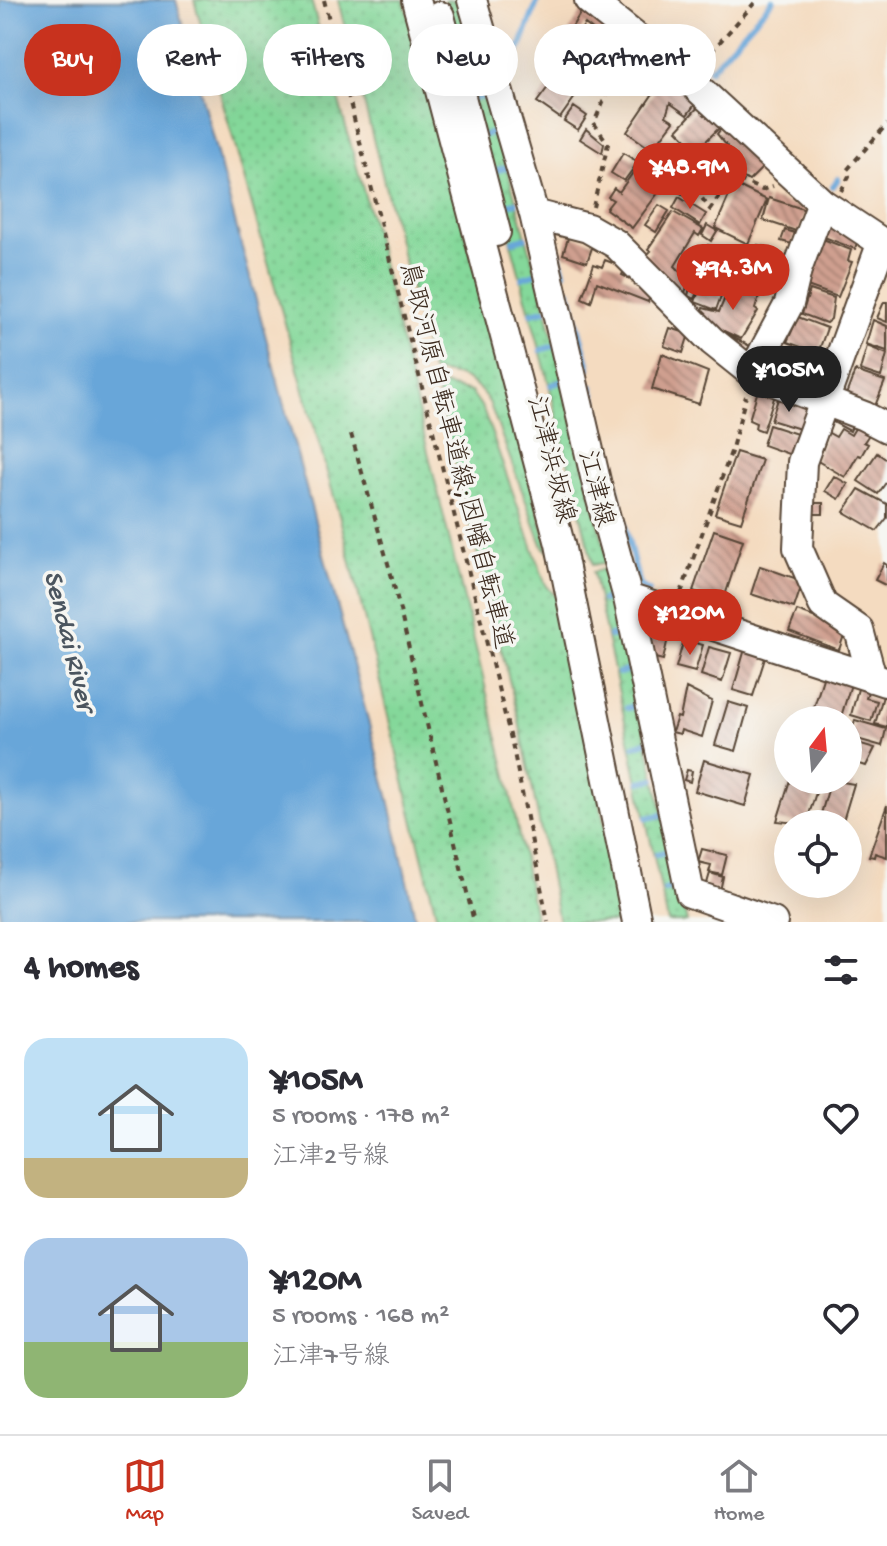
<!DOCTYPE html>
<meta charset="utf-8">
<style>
:root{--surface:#fff;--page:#f2f2f3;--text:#2b2b33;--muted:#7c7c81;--line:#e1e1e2;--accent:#c8321e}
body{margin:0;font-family:"Gochi Hand","Klee One",sans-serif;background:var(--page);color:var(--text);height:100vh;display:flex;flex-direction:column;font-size:30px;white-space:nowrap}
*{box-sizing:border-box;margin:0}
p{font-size:26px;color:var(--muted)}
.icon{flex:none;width:44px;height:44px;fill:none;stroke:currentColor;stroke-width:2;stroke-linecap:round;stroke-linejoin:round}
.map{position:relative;height:922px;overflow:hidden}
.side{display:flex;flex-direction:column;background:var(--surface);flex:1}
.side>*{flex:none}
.hud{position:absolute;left:24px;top:24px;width:840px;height:72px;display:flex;gap:16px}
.needle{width:52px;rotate:16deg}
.fabs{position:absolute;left:774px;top:706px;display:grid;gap:16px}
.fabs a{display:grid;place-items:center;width:88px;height:88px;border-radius:50%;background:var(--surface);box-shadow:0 8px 32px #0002;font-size:40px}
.price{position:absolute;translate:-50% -68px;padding:0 18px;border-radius:28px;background:var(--accent);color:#fff;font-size:26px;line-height:52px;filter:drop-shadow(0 2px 4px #0008)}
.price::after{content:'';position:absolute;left:50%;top:48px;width:24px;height:18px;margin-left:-12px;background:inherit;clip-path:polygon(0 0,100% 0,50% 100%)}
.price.selected{background:#222;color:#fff}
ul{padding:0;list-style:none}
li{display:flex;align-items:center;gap:24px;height:200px;padding:0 24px}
li span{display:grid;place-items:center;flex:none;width:224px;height:160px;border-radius:24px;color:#555}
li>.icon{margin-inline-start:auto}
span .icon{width:96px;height:96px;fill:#fffc;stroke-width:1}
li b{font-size:34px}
h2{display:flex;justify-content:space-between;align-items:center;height:96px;padding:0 24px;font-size:34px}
.tag{padding:0 28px;border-radius:36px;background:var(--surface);box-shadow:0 8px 32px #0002;font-size:28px;line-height:72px}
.tag.selected{background:var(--accent);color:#fff}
.menu{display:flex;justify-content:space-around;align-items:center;height:112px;border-top:2px solid var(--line);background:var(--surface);font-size:22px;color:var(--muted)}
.menu a{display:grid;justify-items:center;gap:4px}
.menu .selected{color:var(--accent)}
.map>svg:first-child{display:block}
.grass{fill:url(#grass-dots);stroke:#60815c;stroke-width:2}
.water{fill:#68a6d9;stroke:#52687c;stroke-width:2}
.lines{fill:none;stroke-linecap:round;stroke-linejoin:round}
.stream{stroke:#68a6d9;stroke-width:6}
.building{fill:url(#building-back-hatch)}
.minor-casing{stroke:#574536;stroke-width:32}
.path{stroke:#574536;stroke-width:4;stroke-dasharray:6 6;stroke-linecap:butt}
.minor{stroke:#fff;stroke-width:28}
.labels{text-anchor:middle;stroke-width:7;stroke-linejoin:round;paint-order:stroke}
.street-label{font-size:26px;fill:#3b2a1e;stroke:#f6f6f2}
.water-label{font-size:28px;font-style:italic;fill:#4b555f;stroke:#f6f6f2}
</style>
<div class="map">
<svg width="887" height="922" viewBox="0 0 887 922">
<defs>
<pattern id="grass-dots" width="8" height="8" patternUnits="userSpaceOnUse" patternTransform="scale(2)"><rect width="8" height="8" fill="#84d89a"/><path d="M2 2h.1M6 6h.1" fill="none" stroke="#73ba84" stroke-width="1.8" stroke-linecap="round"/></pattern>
<pattern id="building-back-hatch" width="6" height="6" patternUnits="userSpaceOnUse" patternTransform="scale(2)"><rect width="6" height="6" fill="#cf9f8f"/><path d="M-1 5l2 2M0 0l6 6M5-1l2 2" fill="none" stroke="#a98274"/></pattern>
</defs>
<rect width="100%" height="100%" fill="#f6f6f2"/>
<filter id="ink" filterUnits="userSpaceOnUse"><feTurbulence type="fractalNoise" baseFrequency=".0125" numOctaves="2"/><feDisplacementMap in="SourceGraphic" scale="16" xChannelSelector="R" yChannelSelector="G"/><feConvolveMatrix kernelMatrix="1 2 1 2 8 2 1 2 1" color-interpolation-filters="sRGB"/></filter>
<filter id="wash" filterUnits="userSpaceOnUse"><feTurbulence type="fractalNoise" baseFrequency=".006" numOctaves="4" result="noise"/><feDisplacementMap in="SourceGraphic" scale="32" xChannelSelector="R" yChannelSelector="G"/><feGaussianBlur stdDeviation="1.8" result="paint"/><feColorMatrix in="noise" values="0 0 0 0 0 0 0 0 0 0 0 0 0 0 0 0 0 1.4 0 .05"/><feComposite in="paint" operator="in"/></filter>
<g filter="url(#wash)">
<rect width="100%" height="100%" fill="#f4dbc0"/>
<path class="grass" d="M194,0h117l61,222 136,558 28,142h-98l-97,-400z
M338,0h66l145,552 -6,-5 -54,-145c-15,-24 -29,-28 -57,-30z
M445,0h15l84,301 64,261 -15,3 -48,-197z
M435,383l36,9 12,17 63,176 16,19 61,318h-64l-41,-206z
M608,568l79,354h-19l-75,-350z"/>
<path class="water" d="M0,0h176l213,799 27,123h-416z"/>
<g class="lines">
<path class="stream" d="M710,70l63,-70
M507,82l31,-82
M474,99l11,-3
M485,135l10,-3
M494,171l12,-3
M833,186l5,-7
M503,206l13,-3
M552,234l12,38
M513,241l12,-3
M522,278l13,-4
M569,291l20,77
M532,313l13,-3
M541,350l13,-4
M551,385l12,-4
M592,387l47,198 10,6
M603,600l10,-2
M610,636l12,-2
M619,673l11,-3
M627,708l10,-2
M634,746l12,-4
M640,782l14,-3
M647,818l15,-3
M657,854l12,-3
M665,890l11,-3"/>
</g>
<g id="blocks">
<path class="building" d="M584,7l81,65 -6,9 -27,-24 -7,8 -25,-21 4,-5 -19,-15 -12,16 -6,-5z
M580,44l20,18 -25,33 -13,-9 13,11 -15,21 -23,-16z
M617,66l6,6 -13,16 -6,-5z
M667,73l32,26 -12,16 -17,-12 -4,13 8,5 -22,29 -25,-18z
M700,105l22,20 -25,25 -20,-20z
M574,107l13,9 -9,14 -14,-9z
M724,125l41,40 -16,16 -23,-14 10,-10 -19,-23z
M586,129l18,15 -2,9 -22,-14z
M687,146l22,16 -24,34 -23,-16z
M623,153l15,9 -14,19 -13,-8z
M635,170l26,19 -29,39 -26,-19 7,-9 -5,-3 6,-9 5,4z
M734,184l33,16 -19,44 -33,-16z
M679,197l27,17 -6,11 -27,-17z
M769,198l37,12 -7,22 -36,-12z
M659,205l10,6 -13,21 -11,-7z
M673,212l30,17 -4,7 -4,-3 -20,33 14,14 -4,13 8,10 -54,-40 12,-12 -3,-2z
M824,222l35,13 -4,14 -36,-14z
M707,225l10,6 -6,10 -9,-6z
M785,230l10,3 -3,11 -11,-3z
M569,235l25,7 -7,20 -24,-8z
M823,239l28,11 -3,11 4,1 -14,35 -31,-11z
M708,245l64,22 -6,19 -57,-20 -15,33 -6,-3 5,-22z
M758,245l15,5 -4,13 -15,-4z
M605,260l20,8 -3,7 31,15 -5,12 -51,-20 -6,20 -9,-4 12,-34 8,3z
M774,264l13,3 -3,18 -15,-4z
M731,283l28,13 -4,13 3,2 -17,28 -43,-20 5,-11 16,4z
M701,286l21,7 -6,17 -21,-8z
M810,290l24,8 -3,21 -5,4 -24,-9z
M884,302h3v20l-10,-4z
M798,317l29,11 -9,25 -31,-11z
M873,320l14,6v25l-21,-7z
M670,328l19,6 -6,19 -19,-7z
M724,333l26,13 -7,17z
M867,346l20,8 -6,23 -21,-7z
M791,347l25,9 -11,26 -24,-10z
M662,354l46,18 -9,32 -47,-15z
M818,355l10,4 -3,8 -10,-4z
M855,371l30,10 -10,25 -29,-11z
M758,390l17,5 -12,36 -8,-3 1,-5 -7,-3z
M778,399l28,9 -3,22 -32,-10z
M824,417h32l-6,14z
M860,420l14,7 -10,15 4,2 -7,12 -3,-1 -13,22 -29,-17 11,-28 9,5 5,-8 10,6z
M769,425l28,9 -3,22 -31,-11z
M736,452l26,8 -21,62 -26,-8z
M877,453l10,7v21l-9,13 -20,-13z
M834,476l14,8 -9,15 -14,-8z
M859,489l28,15v14l-10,13 -33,-19z
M809,503h14v11h-13z
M714,530l29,10 -20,62 -30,-11z
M884,563l3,2v21l-12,-6z
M760,566l43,15 -9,27 -43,-14z
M797,611l49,18 -7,21 -50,-19z
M652,624l18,5 -7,31 -12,-3 -5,-30 5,1z
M692,642l11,3 -8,27 -19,-5 7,-24 8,2z
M709,647l22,6 -9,29 -21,-7z
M745,649l21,6 -13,41 -20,-6z
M824,675l27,9 -11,36h-30z
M859,685l10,3 -3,10 11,3 -6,20 -20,-6z
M686,688l26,13 -10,36 -21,-7 -1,4 -8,-2 5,-15 3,1z
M883,696l4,2v29l-12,-3z
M728,702l20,6 -12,43 -21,-6z
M855,720l31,9 -4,17 -32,-9z
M848,740l27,8 -9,18 -18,-6z
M704,760l50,15 -9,31 -50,-15z
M687,770l5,1 -2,11 -6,-2z
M790,780h30l-14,44 -29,-3z
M831,780l23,4 -12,40h-24z
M887,805v52l-12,-4 -1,4 -5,-1z
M702,849l25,6 -5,20 -13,-3 2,-7 -13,-3z
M710,873l13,4 -3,14 -14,-4z"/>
</g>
</g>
<g filter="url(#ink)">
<use href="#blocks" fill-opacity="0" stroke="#574536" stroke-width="2"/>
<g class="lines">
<defs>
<path id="minor" d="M416,0l144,544 77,378
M472,0l62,214 63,271 31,113 62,295 83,29
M589,0l99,79 134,124 65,43
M440,16l56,216
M534,214l54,14 28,16 96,97 40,32 112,43 23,12
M752,373l37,-69 8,-34 25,-67
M628,598l257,84
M872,678l-13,-48 -36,-25 -25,-57 4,-86 80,-220"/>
</defs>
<use href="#minor" class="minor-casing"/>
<path class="path" d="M324,0l188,743 36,179
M703,61l54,-61
M695,189l15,20
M841,191l8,-15 -2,-6 40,-46
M593,207l15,-63 -14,-21 12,-28
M709,211l24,-34 29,13 11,-4
M351,434l42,147 81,341
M681,593l50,-141 15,-56"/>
<use href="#minor" class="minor"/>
</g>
</g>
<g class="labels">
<g class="street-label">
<text transform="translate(458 455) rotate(76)" y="9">鳥取河原自転車道線;因幡自転車道</text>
<text transform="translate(553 459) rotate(76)" y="9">江津浜坂線</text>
<text transform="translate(598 488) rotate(76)" y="9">江津線</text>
</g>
<g class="water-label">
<text transform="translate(72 640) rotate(76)" y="10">Sendai River</text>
</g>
</g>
</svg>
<div class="fabs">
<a><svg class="needle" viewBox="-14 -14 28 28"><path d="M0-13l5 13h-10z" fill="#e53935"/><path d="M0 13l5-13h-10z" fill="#7c7c81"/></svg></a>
<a><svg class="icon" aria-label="locate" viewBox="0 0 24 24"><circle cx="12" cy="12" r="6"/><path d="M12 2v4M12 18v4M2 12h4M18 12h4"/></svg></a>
</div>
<b class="price" style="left:690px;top:211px">¥48.9M</b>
<b class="price" style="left:733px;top:312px">¥94.3M</b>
<b class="price selected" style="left:789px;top:414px">¥105M</b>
<b class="price" style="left:690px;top:657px">¥120M</b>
<div class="hud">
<a class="tag selected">Buy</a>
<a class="tag">Rent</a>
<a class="tag">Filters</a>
<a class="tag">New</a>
<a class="tag">Apartment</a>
</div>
</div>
<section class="side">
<h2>4 homes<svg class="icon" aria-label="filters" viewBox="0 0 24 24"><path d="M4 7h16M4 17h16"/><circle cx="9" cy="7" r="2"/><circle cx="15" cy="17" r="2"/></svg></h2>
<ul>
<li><span style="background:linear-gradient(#bfe0f5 75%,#c2b280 0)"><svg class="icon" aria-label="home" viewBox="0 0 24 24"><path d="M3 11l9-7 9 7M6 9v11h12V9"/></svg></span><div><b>¥105M</b><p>5 rooms · 178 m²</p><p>江津2号線</p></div><svg class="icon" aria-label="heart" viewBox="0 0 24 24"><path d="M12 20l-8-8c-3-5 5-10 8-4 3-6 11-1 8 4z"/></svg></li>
<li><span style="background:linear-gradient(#a9c7e8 65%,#8fb573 0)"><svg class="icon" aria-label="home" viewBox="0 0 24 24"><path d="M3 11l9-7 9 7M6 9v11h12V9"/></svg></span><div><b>¥120M</b><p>5 rooms · 168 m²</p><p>江津7号線</p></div><svg class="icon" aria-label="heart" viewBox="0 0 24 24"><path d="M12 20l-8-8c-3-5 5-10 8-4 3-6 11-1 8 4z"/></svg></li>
</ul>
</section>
<nav class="menu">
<a class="selected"><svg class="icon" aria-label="map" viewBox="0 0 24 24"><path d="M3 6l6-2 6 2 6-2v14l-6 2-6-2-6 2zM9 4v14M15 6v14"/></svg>Map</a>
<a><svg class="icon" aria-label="saved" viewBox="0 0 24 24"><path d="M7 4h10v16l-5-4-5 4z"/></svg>Saved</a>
<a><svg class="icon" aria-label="home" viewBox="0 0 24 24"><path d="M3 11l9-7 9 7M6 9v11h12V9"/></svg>Home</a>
</nav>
